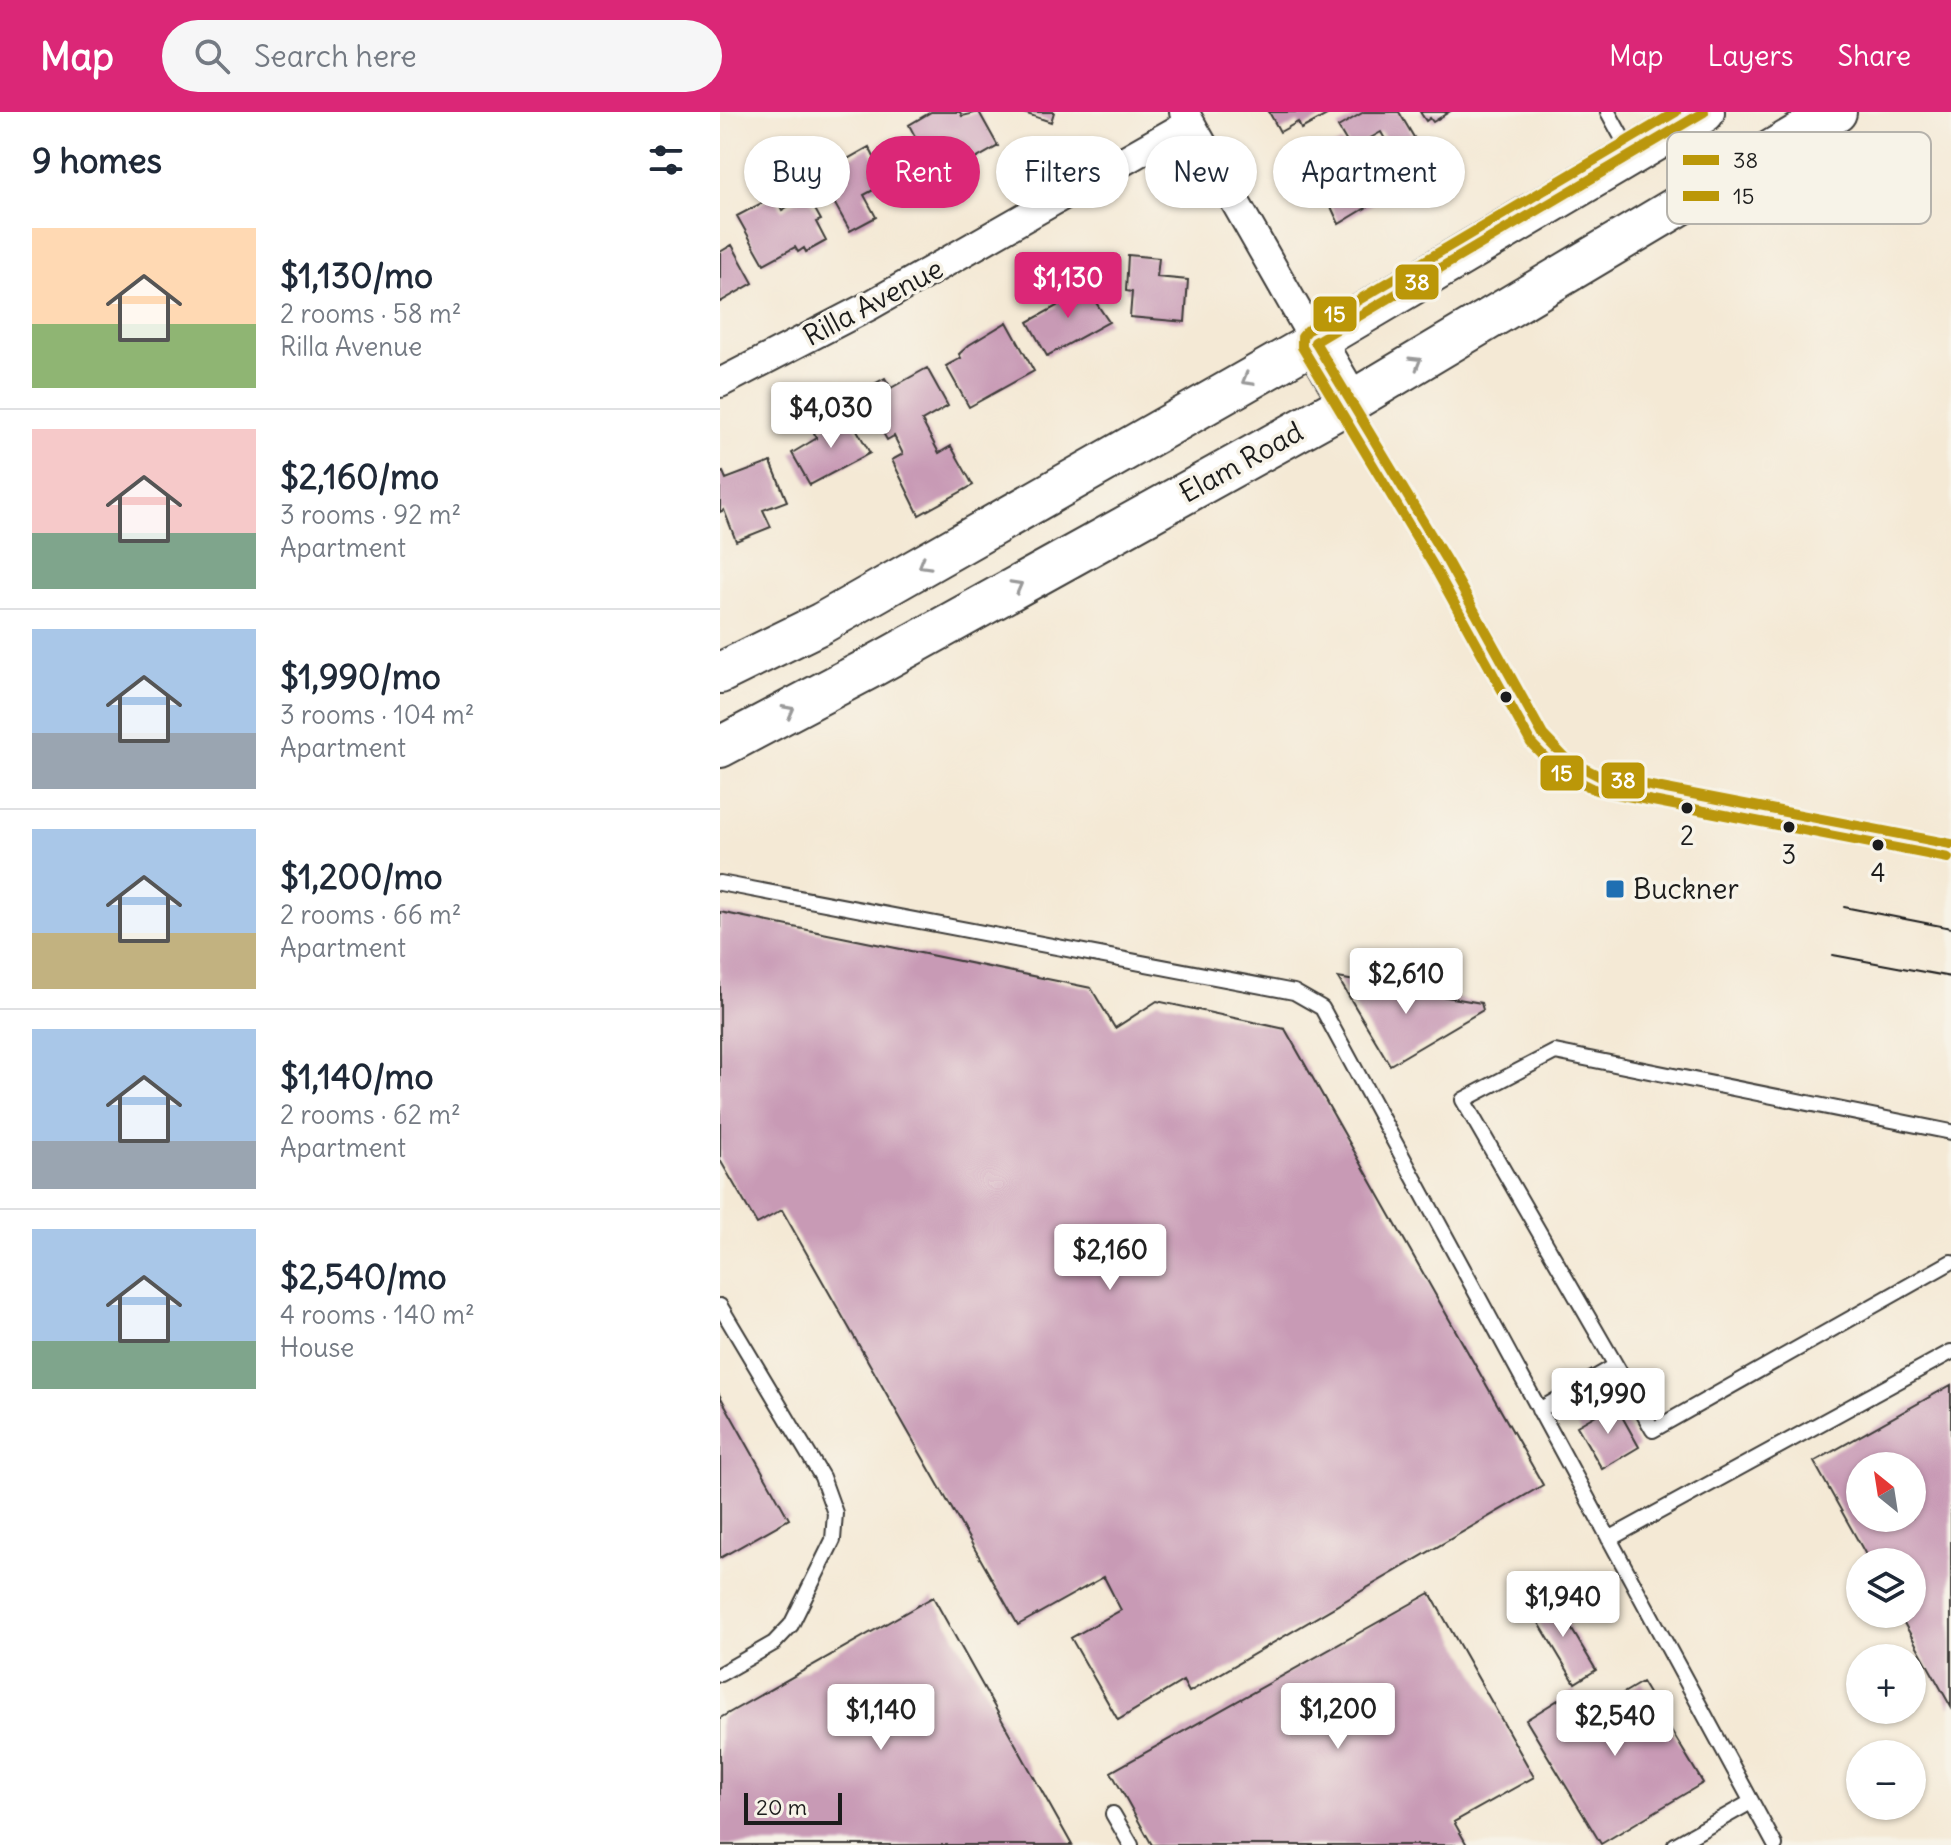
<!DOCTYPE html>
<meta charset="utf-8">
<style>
:root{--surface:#fff;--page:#f6f6f7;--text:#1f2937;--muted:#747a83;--line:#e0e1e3;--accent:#db2777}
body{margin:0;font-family:Delius,sans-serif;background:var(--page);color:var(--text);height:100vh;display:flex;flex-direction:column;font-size:30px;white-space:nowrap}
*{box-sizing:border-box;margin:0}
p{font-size:26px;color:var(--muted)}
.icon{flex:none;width:44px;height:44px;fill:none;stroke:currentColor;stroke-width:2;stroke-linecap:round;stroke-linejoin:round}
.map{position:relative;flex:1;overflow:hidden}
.details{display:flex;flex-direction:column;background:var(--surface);width:720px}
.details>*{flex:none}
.guide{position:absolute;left:24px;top:24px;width:760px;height:72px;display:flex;gap:16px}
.needle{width:52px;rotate:330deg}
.tools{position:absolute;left:1126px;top:1340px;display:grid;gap:16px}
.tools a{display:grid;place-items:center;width:80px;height:80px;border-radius:50%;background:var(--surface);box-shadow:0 2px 6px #0004;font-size:40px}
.scale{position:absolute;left:24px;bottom:20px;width:98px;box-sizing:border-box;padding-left:8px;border:4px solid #1c1c1c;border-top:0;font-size:22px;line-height:28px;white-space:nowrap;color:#1c1c1c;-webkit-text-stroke:6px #f7f3e8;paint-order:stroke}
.price{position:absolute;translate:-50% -68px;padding:0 18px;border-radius:8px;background:#fff;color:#222;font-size:26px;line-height:52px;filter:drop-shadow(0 2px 4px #0008)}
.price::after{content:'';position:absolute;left:50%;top:48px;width:24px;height:18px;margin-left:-12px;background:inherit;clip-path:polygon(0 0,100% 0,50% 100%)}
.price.active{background:var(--accent);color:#fff}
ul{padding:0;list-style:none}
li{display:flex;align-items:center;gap:24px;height:200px;padding:0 32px}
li+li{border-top:2px solid var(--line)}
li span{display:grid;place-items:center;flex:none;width:224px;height:160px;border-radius:0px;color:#555}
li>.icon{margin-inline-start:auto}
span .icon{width:96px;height:96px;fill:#fffc;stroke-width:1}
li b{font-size:34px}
h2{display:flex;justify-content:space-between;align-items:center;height:96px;padding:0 32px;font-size:34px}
.chip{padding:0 28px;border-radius:36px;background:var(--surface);box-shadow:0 2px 6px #0004;font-size:28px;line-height:72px}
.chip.active{background:var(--accent);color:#fff}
header{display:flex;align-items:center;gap:48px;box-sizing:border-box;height:112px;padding:0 40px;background:var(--accent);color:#fff}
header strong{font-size:38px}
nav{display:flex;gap:44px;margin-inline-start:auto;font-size:28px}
.search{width:560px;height:72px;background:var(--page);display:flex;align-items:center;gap:20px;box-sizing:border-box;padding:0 28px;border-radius:44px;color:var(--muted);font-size:30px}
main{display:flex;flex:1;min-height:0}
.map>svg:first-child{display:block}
.building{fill:#c89ab5;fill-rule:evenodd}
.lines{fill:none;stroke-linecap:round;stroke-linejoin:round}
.lane-casing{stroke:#3c3b38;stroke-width:18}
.street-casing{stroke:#3c3b38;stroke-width:32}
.secondary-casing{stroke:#3c3b38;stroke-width:44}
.lane{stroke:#fff;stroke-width:14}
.street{stroke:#fff;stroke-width:28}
.secondary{stroke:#fff;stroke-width:40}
.tram{stroke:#1c1c1c;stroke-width:2}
.bus-1-casing{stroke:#f7f3e8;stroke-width:16}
.bus-2-casing{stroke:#f7f3e8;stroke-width:16}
.bus-1{stroke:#bb9708;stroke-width:10}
.bus-2{stroke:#bb9708;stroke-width:10}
.oneway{stroke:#999}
.bus-dot{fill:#1c1c1c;stroke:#f7f3e8;stroke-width:3}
.poi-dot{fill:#1f6fb2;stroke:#f7f3e8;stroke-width:3}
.labels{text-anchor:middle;stroke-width:7;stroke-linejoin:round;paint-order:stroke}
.bus-label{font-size:26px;fill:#1c1c1c;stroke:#f7f3e8}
.street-label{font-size:28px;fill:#1c1c1c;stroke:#f7f3e8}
.poi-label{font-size:28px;fill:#1c1c1c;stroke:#f7f3e8;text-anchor:start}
.key{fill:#f7f3e8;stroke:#b5b2ab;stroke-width:2}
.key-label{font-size:22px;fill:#1c1c1c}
.line-badge{stroke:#f7f3e8;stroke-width:3}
.badge-label{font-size:22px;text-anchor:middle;font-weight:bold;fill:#fff}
</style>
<header>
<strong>Map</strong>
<div class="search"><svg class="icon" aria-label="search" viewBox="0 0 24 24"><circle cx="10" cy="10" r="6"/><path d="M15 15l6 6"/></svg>Search here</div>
<nav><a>Map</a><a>Layers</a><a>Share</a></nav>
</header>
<main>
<section class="details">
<h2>9 homes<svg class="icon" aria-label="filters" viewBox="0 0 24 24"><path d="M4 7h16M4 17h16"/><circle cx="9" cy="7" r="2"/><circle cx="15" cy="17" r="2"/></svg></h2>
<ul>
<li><span style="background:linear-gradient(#ffd9b3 60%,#8fb573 0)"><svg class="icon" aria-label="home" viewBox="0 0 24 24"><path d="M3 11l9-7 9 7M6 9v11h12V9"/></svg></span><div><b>$1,130/mo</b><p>2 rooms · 58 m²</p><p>Rilla Avenue</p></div></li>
<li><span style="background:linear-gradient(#f6c9c9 65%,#7fa58c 0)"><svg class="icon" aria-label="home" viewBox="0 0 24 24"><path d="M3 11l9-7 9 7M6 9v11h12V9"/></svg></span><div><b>$2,160/mo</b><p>3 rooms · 92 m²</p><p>Apartment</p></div></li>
<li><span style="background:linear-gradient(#a9c7e8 65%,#9aa5b1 0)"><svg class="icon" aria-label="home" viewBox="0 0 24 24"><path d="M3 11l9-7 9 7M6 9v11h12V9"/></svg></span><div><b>$1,990/mo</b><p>3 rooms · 104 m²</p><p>Apartment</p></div></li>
<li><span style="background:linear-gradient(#a9c7e8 65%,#c2b280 0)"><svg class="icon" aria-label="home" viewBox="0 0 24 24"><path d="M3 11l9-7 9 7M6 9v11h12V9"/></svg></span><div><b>$1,200/mo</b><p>2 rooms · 66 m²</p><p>Apartment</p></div></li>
<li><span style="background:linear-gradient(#a9c7e8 70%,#9aa5b1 0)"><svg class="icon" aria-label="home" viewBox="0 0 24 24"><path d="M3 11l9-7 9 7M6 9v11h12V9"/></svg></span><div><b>$1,140/mo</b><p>2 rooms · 62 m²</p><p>Apartment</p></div></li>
<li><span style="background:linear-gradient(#a9c7e8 70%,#7fa58c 0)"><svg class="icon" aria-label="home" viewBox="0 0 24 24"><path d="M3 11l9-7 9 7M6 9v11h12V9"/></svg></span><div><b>$2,540/mo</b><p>4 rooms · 140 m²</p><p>House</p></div></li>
</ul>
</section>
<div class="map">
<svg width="1231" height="1733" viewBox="0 0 1231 1733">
<rect width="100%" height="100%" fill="#f7f3e8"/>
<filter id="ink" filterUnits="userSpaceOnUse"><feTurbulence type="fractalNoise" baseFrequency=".0125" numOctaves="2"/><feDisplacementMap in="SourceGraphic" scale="16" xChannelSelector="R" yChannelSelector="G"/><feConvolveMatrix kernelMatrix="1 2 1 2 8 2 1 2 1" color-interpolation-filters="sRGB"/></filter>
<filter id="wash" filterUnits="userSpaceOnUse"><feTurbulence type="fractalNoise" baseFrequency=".006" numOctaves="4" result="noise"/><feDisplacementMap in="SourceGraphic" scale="32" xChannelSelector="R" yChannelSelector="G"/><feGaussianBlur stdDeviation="1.8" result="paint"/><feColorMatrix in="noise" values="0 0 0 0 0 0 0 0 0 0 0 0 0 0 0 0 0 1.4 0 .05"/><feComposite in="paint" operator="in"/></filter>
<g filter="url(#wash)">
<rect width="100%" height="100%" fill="#f4e9d5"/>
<g id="blocks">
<path class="building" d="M211,0h29l2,4 17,-4 19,34 -35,20 -3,-6 -25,14 -26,-49z
M301,0h33l-3,10z
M549,0h56l2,3 -26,14 -3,-7 -18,10z
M644,0h35l26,44 -23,13 -21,-37 -30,17 -13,-22z
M700,0h29l-16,10 -3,-4 -4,3z
M621,30l33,61 -35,21 -30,-65z
M149,35l10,20 6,-4 9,16 -30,16 12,22 -26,14 -19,-34 9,-5 -12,-22z
M87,83l14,25 -5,2 10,19 -20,11 -2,-4 -6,4 -3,-5 -31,17 -27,-48 38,-20 7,14z
M12,133l21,38 -33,19v-50z
M408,143l31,3 -2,19 31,3 -3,42 -55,-5 2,-25 -6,-1z
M362,170l27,40 -62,34 -19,-34 29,-16 -2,-3 7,-4 -2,-4z
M287,210l27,49 -65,36 -23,-41 15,-8 -2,-4 10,-9z
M207,256l21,38 -26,15 17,32 12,-7 22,39 -54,30 -27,-55 11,-6 -9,-18 -7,4 -27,-48 25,-14 6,10z
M128,302l22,39 -60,32 -18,-32 25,-15 -3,-5z
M51,350l16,39 -24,9 8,17 -35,14 -12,-31 -4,2v-39l3,-1 3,7z
M0,800l371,76 24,40 42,-27 128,28 258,456 -354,207 -6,-11 -65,39 -47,-82 50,-28 -17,-33 -86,48 -236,-415 -25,14 -37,-64z
M618,866l143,25 2,7 -93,55z
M1231,1273v322l-52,-93h13v-52h-42l-56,-100zM1140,1354h52v52h-52z
M0,1284l69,123 -69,39z
M895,1292l24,43 -37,22 -25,-43z
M710,1481l104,184 -80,45 13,23h-315l-41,-73z
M832,1484l44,74 -21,13 -45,-75z
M213,1485l139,248h-352v-127z
M922,1570l61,101 -102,61 -75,-124 48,-30 14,24z"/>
</g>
</g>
<g filter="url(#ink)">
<use href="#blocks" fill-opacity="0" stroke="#3c3b38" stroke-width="2"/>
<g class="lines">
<defs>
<path id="lane" d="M888,0l23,42
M0,771l574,109 28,16 453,837
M1231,1020l-396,-80 -92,48 190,330 298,-168
M0,1194l102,171 13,36 -2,27 -42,85 -17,18 -54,31
M819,1298l76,-44
M889,1427l342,-187
M393,1702l18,31
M955,1733l76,-43"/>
<path id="street" d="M464,0l131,230
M0,271l149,-77 321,-183"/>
<path id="secondary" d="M595,230l35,60
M0,561l102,-50 493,-281 389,-230
M0,635l148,-78 482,-267 486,-290"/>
</defs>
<use href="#lane" class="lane-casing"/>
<use href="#street" class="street-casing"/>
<use href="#secondary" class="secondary-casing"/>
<use href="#lane" class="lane"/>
<use href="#street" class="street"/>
<use href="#secondary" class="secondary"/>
<path class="tram" d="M1124,795l107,21
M1113,843l118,22"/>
<defs>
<path id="bus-1" d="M984,0l-389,230 133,221 95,172 23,24 33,17 352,68"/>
<path id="bus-2" d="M956,0l-368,218 -6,7v10l134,223 95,173 27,28 38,19 352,68"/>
</defs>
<use href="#bus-1" class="bus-1-casing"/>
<use href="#bus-2" class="bus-2-casing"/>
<use href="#bus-1" class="bus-1"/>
<use href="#bus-2" class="bus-2"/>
</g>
<defs><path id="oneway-chevron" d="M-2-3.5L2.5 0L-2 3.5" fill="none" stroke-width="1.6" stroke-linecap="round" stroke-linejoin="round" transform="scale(2)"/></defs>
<g class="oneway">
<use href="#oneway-chevron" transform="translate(696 250) rotate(-31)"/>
<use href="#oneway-chevron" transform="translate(527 268) rotate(150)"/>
<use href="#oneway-chevron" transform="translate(204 452) rotate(150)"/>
<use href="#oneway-chevron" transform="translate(297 474) rotate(-29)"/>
<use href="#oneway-chevron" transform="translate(69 599) rotate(-28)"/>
</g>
</g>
<g class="bus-dot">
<circle cx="786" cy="585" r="7"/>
<circle cx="967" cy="696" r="7"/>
<circle cx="1069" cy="715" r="7"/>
<circle cx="1158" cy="733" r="7"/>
</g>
<rect class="poi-dot" x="885" y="767" width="20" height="20" rx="4"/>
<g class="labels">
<g class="bus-label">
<text x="967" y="733">2</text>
<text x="1069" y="752">3</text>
<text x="1158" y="770">4</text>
</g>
<g class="street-label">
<text transform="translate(153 190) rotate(-28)" y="10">Rilla Avenue</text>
<text transform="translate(521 350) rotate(-29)" y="10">Elam Road</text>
</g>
<g class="poi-label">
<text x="913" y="787">Buckner</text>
</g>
</g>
<rect x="947" y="20" width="264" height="92" rx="12" class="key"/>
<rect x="963" y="43" width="36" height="10" fill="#bb9708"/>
<rect x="963" y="79" width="36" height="10" fill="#bb9708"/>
<g class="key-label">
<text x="1013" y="56">38</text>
<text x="1013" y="92">15</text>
</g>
<g class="line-badge">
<rect x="674" y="151" width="46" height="38" rx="8" fill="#bb9708"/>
<rect x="592" y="183" width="46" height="38" rx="8" fill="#bb9708"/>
<rect x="819" y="642" width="46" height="38" rx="8" fill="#bb9708"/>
<rect x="880" y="649" width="46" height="39" rx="8" fill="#bb9708"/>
</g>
<g class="badge-label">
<text x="697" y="178">38</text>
<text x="615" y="210">15</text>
<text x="842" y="669">15</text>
<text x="903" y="676">38</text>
</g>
</svg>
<div class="tools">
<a><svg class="needle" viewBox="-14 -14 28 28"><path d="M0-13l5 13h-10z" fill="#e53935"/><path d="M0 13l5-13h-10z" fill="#747a83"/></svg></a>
<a><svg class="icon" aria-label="layers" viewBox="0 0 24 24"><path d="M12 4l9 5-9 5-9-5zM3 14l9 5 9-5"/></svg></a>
<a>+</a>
<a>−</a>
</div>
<div class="scale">20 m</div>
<b class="price active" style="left:348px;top:208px">$1,130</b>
<b class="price" style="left:111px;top:338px">$4,030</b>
<b class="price" style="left:686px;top:904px">$2,610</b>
<b class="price" style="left:390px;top:1180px">$2,160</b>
<b class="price" style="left:888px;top:1324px">$1,990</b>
<b class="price" style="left:843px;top:1527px">$1,940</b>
<b class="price" style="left:618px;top:1639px">$1,200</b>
<b class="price" style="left:161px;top:1640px">$1,140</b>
<b class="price" style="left:895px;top:1646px">$2,540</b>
<div class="guide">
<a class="chip">Buy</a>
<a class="chip active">Rent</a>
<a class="chip">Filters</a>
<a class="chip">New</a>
<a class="chip">Apartment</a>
</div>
</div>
</main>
